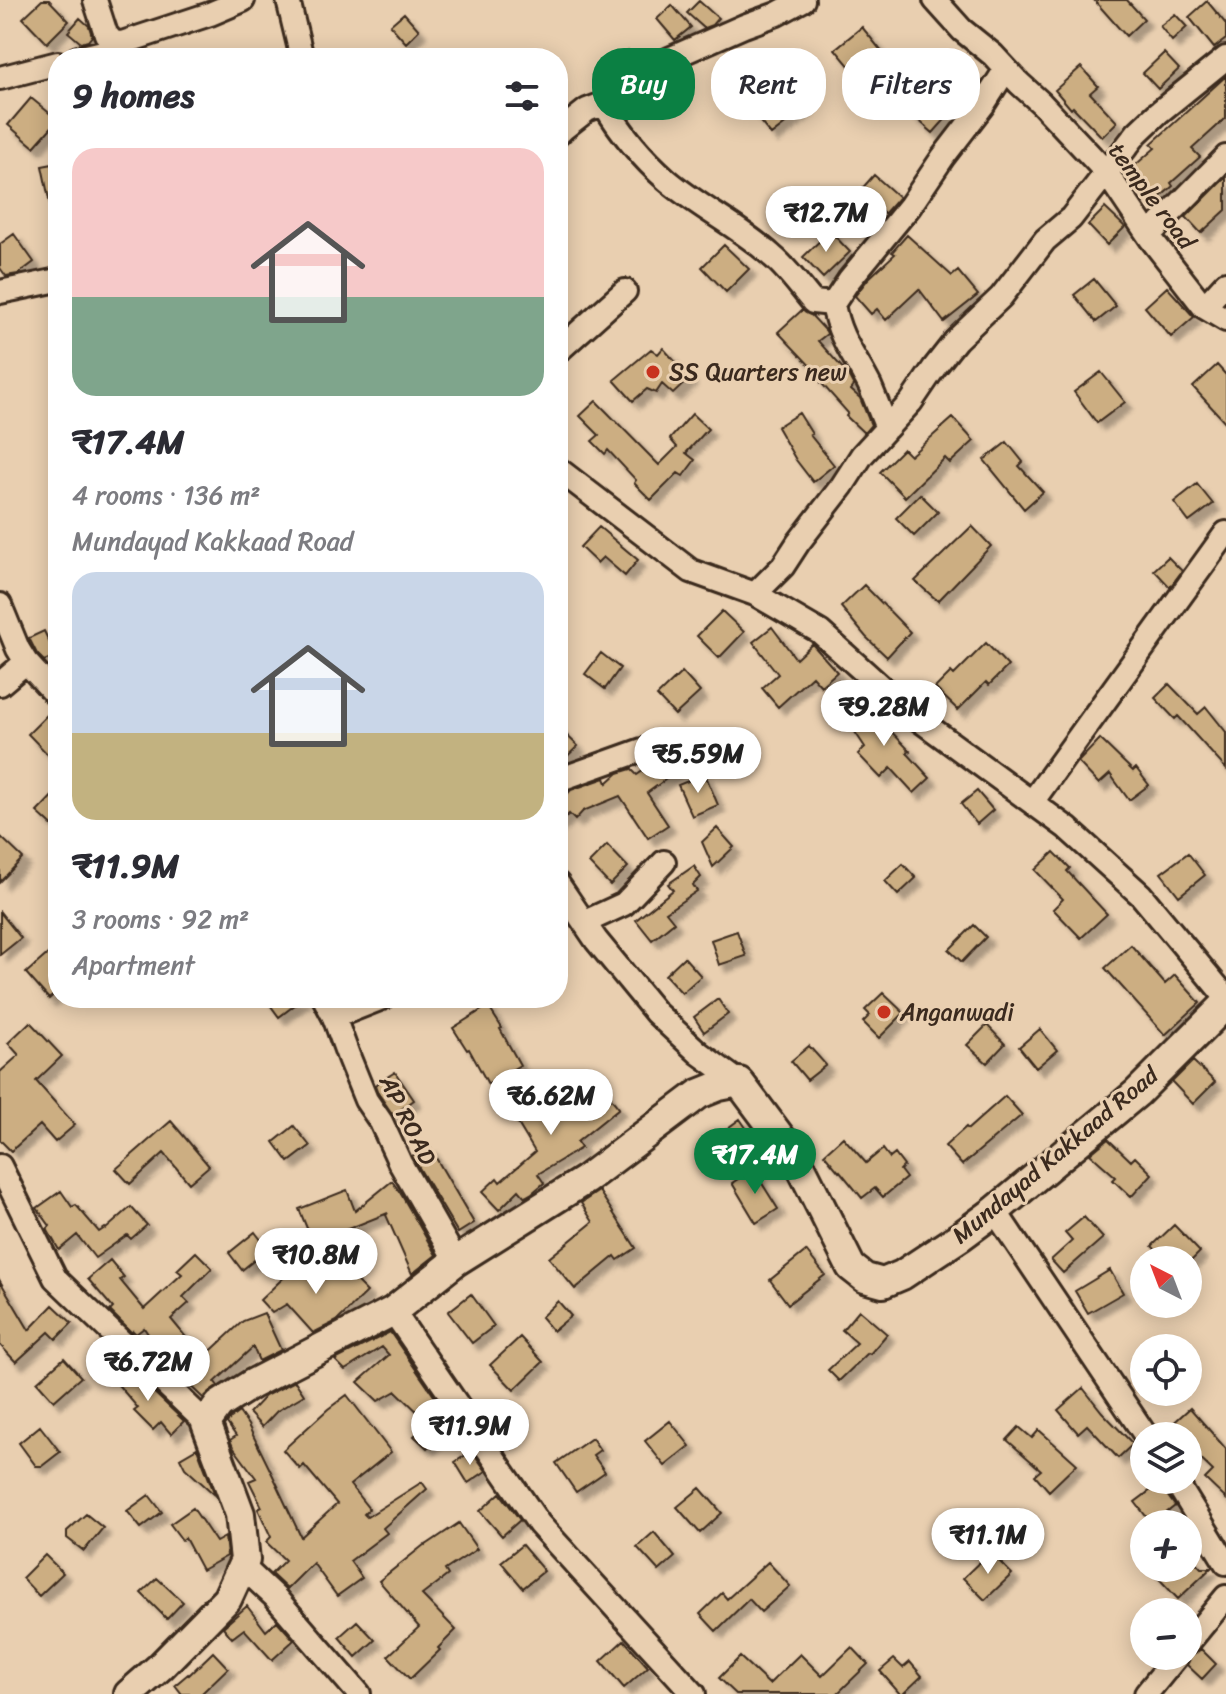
<!DOCTYPE html>
<meta charset="utf-8">
<style>
:root{--surface:#fff;--page:#f2f2f3;--text:#2b2b33;--muted:#7c7c81;--accent:#0b8043}
body{margin:0;font-family:Sriracha,sans-serif;background:var(--page);color:var(--text);height:100vh;display:flex;flex-direction:column;font-size:30px;white-space:nowrap}
*{box-sizing:border-box;margin:0}
p{font-size:26px;color:var(--muted)}
.icon{flex:none;width:44px;height:44px;fill:none;stroke:currentColor;stroke-width:2;stroke-linecap:round;stroke-linejoin:round}
.map{position:relative;flex:1;overflow:hidden}
.panel{position:absolute;left:48px;top:48px;width:520px;height:960px;display:flex;flex-direction:column;background:var(--surface);border-radius:32px;box-shadow:0 4px 20px #0003}
.panel>*{flex:none}
.banner{position:absolute;left:592px;top:48px;width:514px;height:72px;display:flex;gap:16px}
.needle{width:52px;rotate:318deg}
.tools{position:absolute;left:1130px;top:1246px;display:grid;gap:16px}
.tools a{display:grid;place-items:center;width:72px;height:72px;border-radius:50%;background:var(--surface);box-shadow:0 4px 20px #0003;font-size:40px}
.price{position:absolute;translate:-50% -68px;padding:0 18px;border-radius:28px;background:#fff;color:#222;font-size:26px;line-height:52px;filter:drop-shadow(0 2px 4px #0008)}
.price::after{content:'';position:absolute;left:50%;top:48px;width:24px;height:18px;margin-left:-12px;background:inherit;clip-path:polygon(0 0,100% 0,50% 100%)}
.price.on{background:var(--accent);color:#fff}
ul{padding:0;list-style:none}
li{display:grid;align-content:center;gap:16px;height:424px;padding:0 24px}
li span{display:grid;place-items:center;height:248px;border-radius:24px;color:#555}
li>.icon{margin-inline-start:auto}
span .icon{width:144px;height:144px;fill:#fffc;stroke-width:1}
li b{font-size:34px}
h2{display:flex;justify-content:space-between;align-items:center;height:96px;padding:0 24px;font-size:34px}
.chip{padding:0 28px;border-radius:32px;background:var(--surface);box-shadow:0 4px 20px #0003;font-size:28px;line-height:72px}
.chip.on{background:var(--accent);color:#fff}
.map>svg:first-child{display:block}
.building{fill:#ccae82;stroke:#3b2a1e;stroke-width:2;filter:url(#shadow)}
.lines{fill:none;stroke-linecap:round;stroke-linejoin:round}
.minor-casing{stroke:#3b2a1e;stroke-width:28}
.major-casing{stroke:#3b2a1e;stroke-width:34}
.minor{stroke:#e9cfb0;stroke-width:22}
.major{stroke:#e9cfb0;stroke-width:28}
.poi-dot{fill:#c8321e;stroke:#e9cfb0;stroke-width:3}
.labels{text-anchor:middle;stroke-width:6;stroke-linejoin:round;paint-order:stroke}
.street-label{font-size:24px;fill:#3b2a1e;stroke:#e9cfb0}
.poi-label{font-size:24px;fill:#3b2a1e;stroke:#e9cfb0;text-anchor:start}
</style>
<div class="map">
<svg width="1226" height="1694" viewBox="0 0 1226 1694">
<defs>
<filter id="shadow"><feDropShadow dx="7" dy="7" stdDeviation="2" flood-color="#0004"/></filter>
</defs>
<rect width="100%" height="100%" fill="#e9cfb0"/>
<filter id="ink" filterUnits="userSpaceOnUse"><feTurbulence type="fractalNoise" baseFrequency=".0125" numOctaves="2"/><feDisplacementMap in="SourceGraphic" scale="16" xChannelSelector="R" yChannelSelector="G"/><feConvolveMatrix kernelMatrix="1 2 1 2 8 2 1 2 1" color-interpolation-filters="sRGB"/></filter>
<g filter="url(#ink)">
<path class="building" d="M42,0h7l20,21 -22,22 -24,-25z
M1094,0h33l17,19 -18,17z
M699,1l19,17 -6,7 -8,3 -17,-15z
M1207,1l19,23v15l-12,9 -25,-31z
M672,5l19,22 -16,13 -18,-21z
M404,13l15,17 -13,13 -16,-18z
M1175,14l12,13 -15,14 -12,-15z
M80,18l9,8 3,10 -4,5 -7,2 -13,-11z
M862,27l25,31 -26,22 -26,-31z
M628,51l12,15 -29,19 -9,-11z
M1164,53l15,16 -21,20 -15,-16z
M1081,67l17,19 -8,7 27,29 -15,15 -29,-30 -2,2 -16,-19z
M1226,76v42l-34,31 8,8 -29,26 2,3 -22,19 -26,-31 30,-26 -4,-4z
M784,78l23,29 -36,28 -23,-28z
M915,85l34,30 -16,18 -34,-30z
M31,98l27,22 -24,27 -26,-22z
M58,163v45l-7,1 -9,-43z
M874,175l25,22 -15,17 -25,-22z
M1226,177v33l-25,23 -15,-16z
M1105,208l20,19 -18,18 -19,-20z
M830,231l20,21 -27,26 -20,-21z
M14,234l20,28 -16,12 -12,2 -6,-8v-24z
M907,235l45,41 6,-5 20,24 -34,27 -25,-33 -33,31 -9,-11 -6,5 -16,-18 13,-17 27,-25 -3,-2z
M724,245l25,24 -23,23 -24,-25z
M1094,279l22,27 -20,16 -22,-27z
M1167,287l27,30 -23,20 -26,-30z
M802,310l10,6 14,15 1,3 -9,7 29,32 7,13 -3,4 9,8 11,27 -7,8 -18,-17 2,-3 -33,-37 3,-2 -40,-42z
M663,348l27,30 -17,16 -11,-10 -6,9 -9,-4 -14,12 -19,-21 37,-31 7,5z
M1217,365l9,10v48l-33,-36z
M1101,372l24,30 -28,21 -23,-31z
M596,401l63,64 18,-18 -7,-8 22,-25 16,15 -22,24 9,7 -12,16 -5,-3 -27,27 -17,-17 2,-3 -28,-30 -3,4 -13,-13 7,-6 -19,-19z
M799,413l13,21 -2,1 24,30 -21,17 -17,-22 -19,-33z
M953,418l21,23 -24,22 -5,-5 -40,39 -25,-25 23,-23 7,7z
M1007,442l16,20 -4,4 24,26 -19,17 -40,-49z
M1197,484l16,20 -24,18 -15,-20z
M920,494l18,18 -24,24 -18,-18z
M972,526l19,20 -53,55 -23,-20z
M599,527l39,33 -13,16 -22,-19 -6,6 -17,-16z
M1168,557l14,14 -12,16 -16,-17z
M864,585l46,47 -23,25 -21,-20 -25,-30z
M722,611l22,21 -25,26 -22,-22z
M772,627l24,32 16,-15 25,28 -16,14 -9,-10 -34,31 -16,-19 16,-14 -25,-32z
M44,631l12,25 -12,5 -7,-7 -8,-16z
M986,643l22,23 -19,19 -3,-3 -28,28 -23,-22 16,-16 3,3z
M601,653l19,15 -15,21 -20,-15z
M682,672l18,20 -25,23 -18,-19z
M1169,684l29,30 8,-7 20,25v37l-48,-53 -3,3 -20,-21z
M864,699l20,30 3,-2 23,24 -3,2 23,25 -16,15 -23,-25 -10,10 -23,-24 7,-7 -22,-33z
M51,711l7,8v46l-30,-31z
M558,727l20,19 -20,19z
M1100,739l33,32 3,-3 13,17 -20,15 -19,-26 -11,10 -21,-22z
M669,752l11,17 -33,24 21,32 -20,13 -28,-42 -37,15 -8,9 -6,-6 -11,10v-20l13,-14 34,-12 2,5 11,-10 13,-4 6,6z
M705,774l13,31 -26,11 -14,-31z
M58,790v41l-21,-19z
M977,791l16,19 -16,14 -16,-20z
M717,828l17,19 -21,20 -11,-25z
M0,836l23,22 -23,24z
M607,845l21,22 -18,18 -21,-22z
M1054,852l16,16 -3,3 40,43 -26,24 -28,-29 10,-10 -28,-29z
M1188,853l17,22 -26,21 -18,-23z
M903,864l13,14 -18,17 -13,-14z
M694,866l7,11 -8,8 4,6 -31,21 8,10 -22,18 -16,-20 37,-30 -5,-6z
M0,912l21,26 -21,17z
M974,925l12,12 -24,25 -13,-12z
M737,931l9,25 -27,9 -8,-25z
M58,945v46l-9,8 -23,-26z
M1131,945l34,39 10,-9 25,28 -35,32 -60,-67z
M684,957l17,19 -19,17 -17,-18z
M883,993l21,20 -25,25 -16,-16 7,-7 -5,-5z
M265,998h39l-25,19z
M718,999l10,15 -24,18 -10,-15z
M488,1006l14,22 -2,1 20,36 -32,19 -19,-35 -2,1 -14,-22z
M30,1022l32,34 -26,25 39,44 -20,17 -15,-17 -29,26 -11,-11v-68l19,-17 -11,-12z
M987,1025l18,19 -18,19 -20,-18z
M1040,1029l17,21 -21,18 -17,-21z
M809,1046l17,19 -19,15 -16,-19z
M1193,1061l22,21 -22,22 -21,-22z
M395,1072l19,28 -21,15 -15,-22 -3,-8z
M596,1080l23,28 -42,34 4,6 -43,26 6,9 -12,10 -7,4 -6,-7 -20,20 -17,-18 15,-14 3,4 35,-30 -24,-40 36,-21 12,19z
M1005,1096l17,19 -60,50 -17,-19 21,-19 2,2z
M740,1119l15,22 -23,16 -15,-21z
M171,1121l38,45 -20,17 -25,-30 -34,31 -14,-15z
M294,1126l16,20 -21,16 -15,-20z
M843,1137l23,26 17,-14 7,9 5,-4 9,12 -4,4 6,8 -23,19 -8,-9 -13,10 -22,-27 -1,1 -15,-18z
M1108,1139l23,22 4,-4 17,17 -21,23 -18,-17 3,-3 -26,-23z
M429,1146l45,77 -16,10 -46,-77z
M753,1169l25,40 -22,14 -24,-40z
M392,1181l9,13 35,61 -24,19 -26,-59 2,-2 -75,30 -14,-34 48,-19 8,21z
M61,1191l11,16 4,-2 23,27 6,-4 1,1 25,-22 16,18 -16,14 -4,-4 -32,23 -18,-23 -18,15 -12,-21 3,-3 -13,-18z
M599,1191l37,57 -18,12 -3,-4 -40,33 -26,-31 44,-36 -12,-19z
M1084,1217l19,21 -40,35 -12,-13 21,-19 -7,-8z
M1174,1225l26,27 -8,8h-27l-13,-14z
M255,1232l13,17 -26,21 -13,-17z
M806,1251l19,24 -37,29 -18,-24z
M196,1252l16,16 -29,29 6,6 -18,16 32,39 40,-37 21,-8 17,37 -22,11 -6,-14 -38,35 3,4 -15,12 -46,-44 3,-2 -16,-24 -8,6 -3,-3 -1,2 -22,-22 3,-3 -25,-29 22,-19 14,17 -4,3 24,29 38,-35 -5,-4z
M338,1262l29,30 -30,29 -24,12 -26,-29 -15,9 -12,-13 38,-36 18,19z
M1110,1270l13,23 -35,20 -13,-22z
M0,1281l29,49 24,-25 19,18 -16,16 -7,-7 -33,30 -16,-17z
M471,1294l23,32 -22,17 -24,-31z
M558,1301l13,15 -18,15 -12,-14z
M859,1310l28,24 -17,20 -2,-1 -29,28 -11,-11 29,-27 -15,-13z
M390,1332l62,90 -25,26 -13,-12 14,-14 -32,-31 -18,10 -20,-19 31,-27 -7,-8 -37,23 -10,-10z
M520,1337l23,25 -29,28 -24,-25z
M64,1358l17,19 -27,24 -17,-19z
M128,1368l56,53 -13,13 -10,-12 -8,8 -19,-19 4,-3 -24,-28z
M295,1381l9,14 -27,16 -15,16 -13,-14 16,-17z
M1083,1388l19,24 31,32 -15,14 -31,-33 -9,8 -20,-23z
M347,1395l44,57 -41,33 19,24 -5,5 3,3 55,-35 5,7 -44,39 4,5 -37,28 12,17 -25,18 -24,-33 -26,26 -16,-15 14,-14 -19,-18 5,-5 -13,-28 4,-2 -13,-26 7,-3 -23,-31 -3,-7 6,-4 -9,-13 4,-5 8,-6 9,13 30,61h-1l24,51 36,-33 -33,-39 -4,4 -17,-19 45,-41z
M1190,1408l36,41v50l-21,-20 8,-8 -25,-24v-11h-14l-6,-8z
M670,1421l20,25 -25,20 -20,-25z
M40,1426l20,26 -18,14h-6l-17,-23z
M1019,1427l13,11 7,-8 38,34 -28,27 -14,-16 6,-5 -34,-30z
M592,1438l8,12 -7,5 12,17 -29,20 -20,-29z
M197,1448l18,47 -30,-27 -5,-10z
M472,1451l14,20 -18,12 -13,-21z
M1159,1484l16,22 -23,18 -17,-22z
M700,1488l22,25 -22,20 -23,-26z
M500,1493l20,27 -18,16 -22,-25z
M149,1495l13,17 -21,16 -14,-17z
M193,1508l23,34 9,-5 2,19 -25,14 -17,-32 -3,2 -12,-16z
M86,1514l17,14 -19,23 -17,-13v-7z
M459,1523l18,26 -32,21 3,5 -26,20 34,35 -18,18 2,2 -30,29 -22,-23 31,-29 -40,-46 46,-37 1,1z
M654,1532l21,25 -16,14 -22,-24z
M522,1545l22,26 -21,17 -22,-26z
M990,1552l22,22 -27,26 -22,-22z
M1188,1554l13,14h10l-33,31 -29,-31h39z
M45,1555l18,18 -24,23 -17,-18z
M768,1562l22,24 -29,26 -12,-13 -33,32 -16,-17 22,-21 5,6z
M157,1578l26,24 -16,17 -26,-26z
M247,1606l19,25 11,-10 17,19 -22,20 -28,-31 -12,9 -9,-11z
M357,1621l18,19 -19,17 -17,-20z
M624,1640l24,27 -24,21 -23,-27z
M852,1647l16,17 -31,30h-101l-17,-16 21,-21 29,27 31,-30 22,22z
M1201,1649l15,15 -14,15 -15,-14 4,-9z
M213,1652l15,16 -27,26h-19l-7,-9 13,-11 1,1z
M894,1659l9,9 7,-6 12,14 -19,18h-3l-20,-23z"/>
<g class="lines">
<defs>
<path id="minor" d="M95,0l11,34 7,8 9,1 88,-29 33,-14
M288,0l14,58
M935,0l27,30 31,25 26,28 22,20 65,69 45,67 53,68 22,13
M78,58l25,-6 10,-10
M0,78l58,-15
M604,104c16,27 39,55 63,76 33,28 73,47 105,76 16,13 28,31 41,46l20,2
M558,134l6,-6 23,-18 26,-10 29,-17 27,-24 75,-33 33,-12 26,-14
M1149,235l77,-78
M0,292l58,-12
M1204,307l22,-24
M558,351l67,-60
M887,428c-6,-14 -11,-28 -17,-42 -15,-30 -31,-47 -37,-82l16,-24 61,-74 33,-49 40,-52 23,-36
M558,469l133,102 64,23 65,38 90,81 157,115 74,67 85,102
M755,594l28,-28 15,-23 44,-57 20,-31 49,-53 23,-34 22,-28 45,-43 44,-57 26,-22 66,-85 21,-20 68,-55
M0,605l18,44 8,13 32,35
M0,684l26,-22
M558,780l84,-30
M1032,802l194,-269
M558,884l38,56 60,73 43,40 40,29
M585,922l39,-18 40,-42
M324,998l10,19 15,41 17,42 15,22 19,41 56,98
M334,1017l48,-19
M0,1166l55,112 151,145
M995,1211l151,225
M393,1311l146,213 155,170
M1175,1480l51,83
M242,1566l33,31 84,97
M1188,1643l38,-46
M1146,1694l31,-38"/>
<path id="major" d="M129,1694l31,-27 67,-68 18,-39 -5,-46 -34,-91 13,-18 33,-21 141,-73 63,-50 129,-81 114,-86 20,-8 20,-4 59,79 53,106 14,11 18,5 19,-8 59,-39 34,-25 142,-118 89,-89"/>
</defs>
<use href="#minor" class="minor-casing"/>
<use href="#major" class="major-casing"/>
<use href="#minor" class="minor"/>
<use href="#major" class="major"/>
</g>
</g>
<g class="poi-dot">
<circle cx="653" cy="372" r="8"/>
<circle cx="884" cy="1012" r="8"/>
</g>
<g class="labels">
<g class="street-label">
<text transform="translate(1152 196) rotate(53)" y="8">temple road</text>
<text transform="translate(408 1120) rotate(63)" y="8">AP ROAD</text>
<text transform="translate(1055 1155) rotate(-40)" y="8">Mundayad Kakkaad Road</text>
</g>
<g class="poi-label">
<text x="669" y="380">SS Quarters new</text>
<text x="900" y="1020">Anganwadi</text>
</g>
</g>
</svg>
<div class="tools">
<a><svg class="needle" viewBox="-14 -14 28 28"><path d="M0-13l5 13h-10z" fill="#e53935"/><path d="M0 13l5-13h-10z" fill="#7c7c81"/></svg></a>
<a><svg class="icon" aria-label="locate" viewBox="0 0 24 24"><circle cx="12" cy="12" r="6"/><path d="M12 2v4M12 18v4M2 12h4M18 12h4"/></svg></a>
<a><svg class="icon" aria-label="layers" viewBox="0 0 24 24"><path d="M12 4l9 5-9 5-9-5zM3 14l9 5 9-5"/></svg></a>
<a>+</a>
<a>−</a>
</div>
<b class="price" style="left:826px;top:254px">₹12.7M</b>
<b class="price" style="left:884px;top:748px">₹9.28M</b>
<b class="price" style="left:698px;top:795px">₹5.59M</b>
<b class="price" style="left:551px;top:1137px">₹6.62M</b>
<b class="price on" style="left:755px;top:1196px">₹17.4M</b>
<b class="price" style="left:316px;top:1296px">₹10.8M</b>
<b class="price" style="left:148px;top:1403px">₹6.72M</b>
<b class="price" style="left:470px;top:1467px">₹11.9M</b>
<b class="price" style="left:988px;top:1576px">₹11.1M</b>
<div class="banner">
<a class="chip on">Buy</a>
<a class="chip">Rent</a>
<a class="chip">Filters</a>
</div>
<section class="panel">
<h2>9 homes<svg class="icon" aria-label="filters" viewBox="0 0 24 24"><path d="M4 7h16M4 17h16"/><circle cx="9" cy="7" r="2"/><circle cx="15" cy="17" r="2"/></svg></h2>
<ul>
<li><span style="background:linear-gradient(#f6c9c9 60%,#7fa58c 0)"><svg class="icon" aria-label="home" viewBox="0 0 24 24"><path d="M3 11l9-7 9 7M6 9v11h12V9"/></svg></span><div><b>₹17.4M</b><p>4 rooms · 136 m²</p><p>Mundayad Kakkaad Road</p></div></li>
<li><span style="background:linear-gradient(#c9d6e8 65%,#c2b280 0)"><svg class="icon" aria-label="home" viewBox="0 0 24 24"><path d="M3 11l9-7 9 7M6 9v11h12V9"/></svg></span><div><b>₹11.9M</b><p>3 rooms · 92 m²</p><p>Apartment</p></div></li>
</ul>
</section>
</div>
